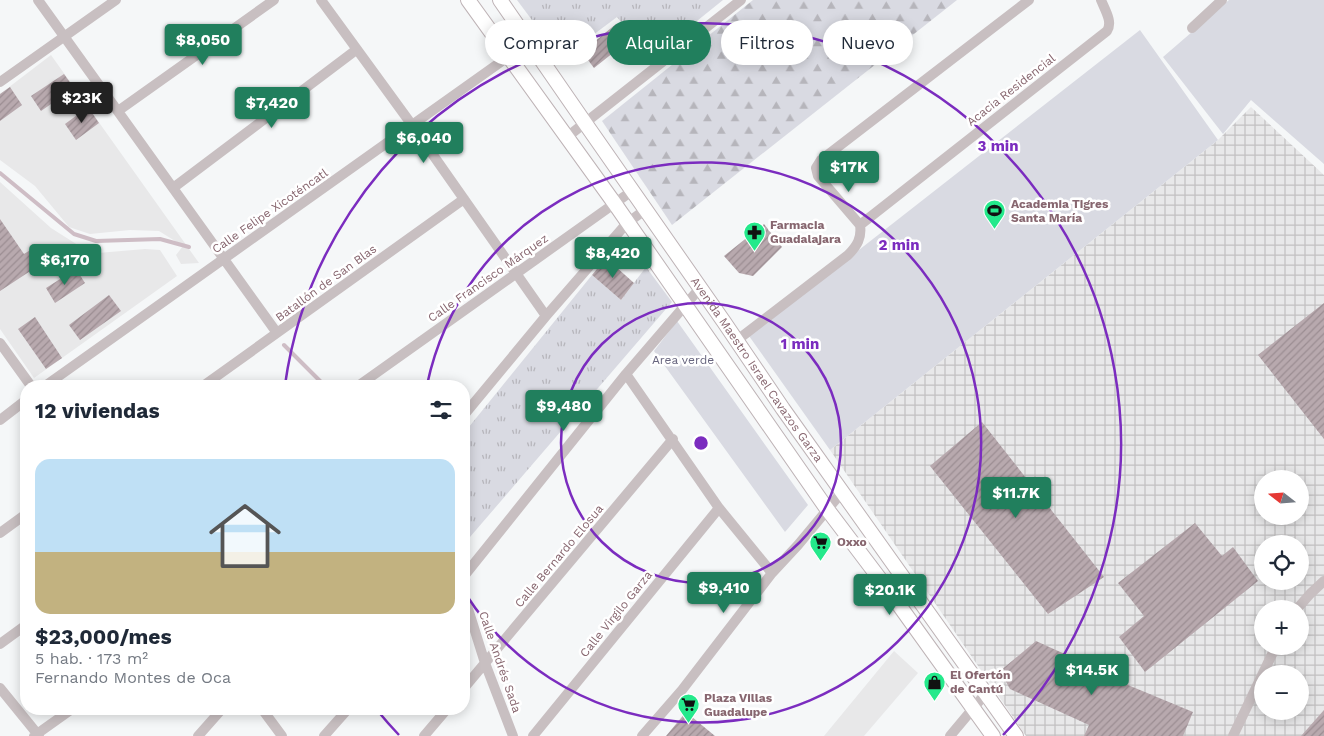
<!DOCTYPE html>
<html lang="es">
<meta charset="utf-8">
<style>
:root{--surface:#fff;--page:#f6f6f7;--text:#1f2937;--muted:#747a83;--line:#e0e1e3;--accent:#217f5d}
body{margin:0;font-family:"Work Sans",sans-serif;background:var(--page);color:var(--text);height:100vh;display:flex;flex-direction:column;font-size:19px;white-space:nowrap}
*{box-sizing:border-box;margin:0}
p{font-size:16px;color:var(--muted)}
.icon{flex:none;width:28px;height:28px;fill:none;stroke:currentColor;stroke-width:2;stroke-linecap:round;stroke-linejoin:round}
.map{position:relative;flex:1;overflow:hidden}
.sheet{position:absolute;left:20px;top:380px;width:450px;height:335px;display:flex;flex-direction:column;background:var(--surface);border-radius:20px;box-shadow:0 2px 12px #0003}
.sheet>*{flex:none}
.guide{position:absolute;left:485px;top:20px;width:475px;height:45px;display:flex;gap:10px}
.needle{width:32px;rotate:287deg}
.tools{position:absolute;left:1254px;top:470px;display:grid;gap:10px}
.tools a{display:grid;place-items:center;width:55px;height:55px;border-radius:50%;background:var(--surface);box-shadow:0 2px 12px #0003;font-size:25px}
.price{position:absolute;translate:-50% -42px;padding:0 11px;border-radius:5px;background:var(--accent);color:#fff;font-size:16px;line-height:32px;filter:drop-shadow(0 1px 2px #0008)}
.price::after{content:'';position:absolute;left:50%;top:30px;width:15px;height:11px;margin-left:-8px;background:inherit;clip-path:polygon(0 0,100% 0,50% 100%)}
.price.current{background:#222;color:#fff}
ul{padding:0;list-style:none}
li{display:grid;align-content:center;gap:10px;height:265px;padding:0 15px}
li+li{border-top:1px solid var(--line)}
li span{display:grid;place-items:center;height:155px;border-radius:15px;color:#555}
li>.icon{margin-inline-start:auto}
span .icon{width:90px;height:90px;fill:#fffc;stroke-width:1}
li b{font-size:21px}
h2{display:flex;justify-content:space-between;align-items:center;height:60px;padding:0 15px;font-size:21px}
.tag{padding:0 18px;border-radius:22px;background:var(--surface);box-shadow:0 2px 12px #0003;font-size:18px;line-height:45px}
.tag.current{background:var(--accent);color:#fff}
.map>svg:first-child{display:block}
.built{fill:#e8e8e9}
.industrial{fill:url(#industrial-grid);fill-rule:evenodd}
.grass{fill:url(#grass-tufts)}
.forest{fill:url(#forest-firs)}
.park{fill:#d9dae2}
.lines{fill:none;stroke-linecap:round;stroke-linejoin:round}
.stream{stroke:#cebdc5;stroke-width:4}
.building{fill:url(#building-hatch)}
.secondary-casing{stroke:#beb3b6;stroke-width:16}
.minor{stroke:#c8bfc1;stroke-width:10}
.secondary{stroke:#fff;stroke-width:14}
.ring{fill:none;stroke:#7b2cbf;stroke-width:2.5}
.labels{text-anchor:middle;stroke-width:5;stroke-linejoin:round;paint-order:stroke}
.street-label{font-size:12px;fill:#87666f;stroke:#fff}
.poi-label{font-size:12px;font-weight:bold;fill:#87666f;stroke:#fff;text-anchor:start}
.park-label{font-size:12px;fill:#67657e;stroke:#fff}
.centre{fill:#7b2cbf;stroke:#fff;stroke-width:2.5}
.ring-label{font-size:15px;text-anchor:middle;font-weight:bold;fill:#7b2cbf;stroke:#fff;stroke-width:5;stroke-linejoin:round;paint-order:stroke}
</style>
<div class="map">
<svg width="1324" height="736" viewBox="0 0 1324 736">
<defs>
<pattern id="industrial-grid" width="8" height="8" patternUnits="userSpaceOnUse" patternTransform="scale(1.25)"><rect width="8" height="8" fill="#e8e8e9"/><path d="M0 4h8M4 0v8" fill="none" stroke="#c2c0c1"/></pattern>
<pattern id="grass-tufts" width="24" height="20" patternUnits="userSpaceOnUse" patternTransform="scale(1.25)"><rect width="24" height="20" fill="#d9dae2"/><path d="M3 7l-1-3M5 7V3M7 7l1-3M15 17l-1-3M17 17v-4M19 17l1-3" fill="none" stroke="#b6b5bb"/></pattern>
<pattern id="forest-firs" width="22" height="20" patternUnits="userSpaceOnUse" patternTransform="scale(1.25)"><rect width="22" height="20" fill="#d9dae2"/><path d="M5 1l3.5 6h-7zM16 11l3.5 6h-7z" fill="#b6b5bb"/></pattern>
<pattern id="building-hatch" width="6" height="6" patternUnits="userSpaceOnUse" patternTransform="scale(1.25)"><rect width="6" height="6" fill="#b8a9ae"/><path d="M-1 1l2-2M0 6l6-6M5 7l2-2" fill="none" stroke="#9b8d92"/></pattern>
</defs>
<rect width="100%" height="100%" fill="#f5f7f8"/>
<path class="built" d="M51,55l148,208 -18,1 -5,-9 7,-9 -24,-15 -29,-1 -40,4 -21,-7 -34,-41 -35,-26v-66z
M0,182l51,46 30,19 17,6 47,-4 15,1 17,26 -143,102 -34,-49z
M894,651l24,22 -54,63h-40z"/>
<path class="industrial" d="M1251,107l73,68v561h-298l-196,-286 388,-310zM1262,479h38v37h-38zM1262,544h38v37h-38zM1262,609h38v37h-38zM1262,674h38v37h-38z"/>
<path class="grass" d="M517,0h206l-72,58 -34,-41 -56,42z
M646,267l26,35 -208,242v-111l128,-158 29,25z"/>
<path class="forest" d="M753,0h204l-285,225 -70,-104z"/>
<path class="park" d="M1229,0h95v164l-73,-64 -28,34 -60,-77z
M1140,30l78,110 -388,310 -81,-114z
M677,321l131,184 -23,27 -131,-181z"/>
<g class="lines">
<path class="stream" d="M0,173l74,61 22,7 64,-2 29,8
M284,345l41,41"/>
</g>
<path class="building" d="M616,24l12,17 -34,27 -12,-16z
M64,74l10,14 -33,23 -10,-15z
M10,87l12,18 -22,16v-27z
M88,107l11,16 -23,17 -11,-16z
M0,219l24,35 8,-5 9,15 -41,27z
M764,224l18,23 -29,29 -14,-3 -15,-17z
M606,258l28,25 -13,17 -29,-25z
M76,269l9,14 -30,20 -9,-15z
M109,295l12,16 -41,29 -11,-15z
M1324,303v136l-66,-84z
M35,317l27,41 -16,11 -28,-40z
M982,422l122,155 -56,37 -118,-148z
M1195,523l27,33 11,-9 25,34 -113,91 -26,-35 25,-21 -26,-33z
M1036,641l64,29 -1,3 94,39 -10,24h-99l5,-11 -79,-36 -10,-18z
M1324,710v26h-23z
M686,712l29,24h-49z"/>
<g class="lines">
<defs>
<g id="secondary">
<path d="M468,0l147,204 212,305 59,78 107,149"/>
<path id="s1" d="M500,0l85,123 139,199 59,87 233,327"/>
</g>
</defs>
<use href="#secondary" class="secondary-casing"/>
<path class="minor" d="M38,0l239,333
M321,0l91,125 134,191
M1192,28l30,-28
M0,82l116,-82
M118,111l156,-111
M567,137l174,-137
M173,188l183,-138
M860,225l247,-194c6,-9 -2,-21 -6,-31
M736,341l112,-86c9,-9 14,-17 12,-30l-42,-49 -2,-8 5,-8 208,-160
M0,343l31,43
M626,374l93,134 53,65
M45,386l464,-330
M203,386l261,-187
M358,386l274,-195
M464,415l82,-99 81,-93 18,-13
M0,420l26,-20
M0,533l26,-19
M464,576l162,-202 74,-86
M464,596l21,67 28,73
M1297,609l13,-15 14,-13
M0,644l26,-19
M0,688l39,48
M464,688l209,-249
M262,709l20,27
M34,736l38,-27
M198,736l24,-27
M324,736l24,-27
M424,736l23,-27
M533,736l186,-228
M642,736l40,-46 90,-117 26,-28 44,-53
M950,736l36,-43
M1233,736l43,-90"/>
<use href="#secondary" class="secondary"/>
</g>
<g class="ring">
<circle cx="701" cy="443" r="140"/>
<path d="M427 385A280 280 0 1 1 465 593"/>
<path d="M399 735A420 420 0 0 1 377 710M285 385A420 420 0 1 1 1003 735"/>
</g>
<defs>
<symbol id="stadium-pin" viewBox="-11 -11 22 30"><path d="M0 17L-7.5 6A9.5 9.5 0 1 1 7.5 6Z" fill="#24e98b" stroke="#fff"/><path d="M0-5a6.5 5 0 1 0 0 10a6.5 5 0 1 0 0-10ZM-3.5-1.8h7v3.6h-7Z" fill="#111"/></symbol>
<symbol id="pharmacy-pin" viewBox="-11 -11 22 30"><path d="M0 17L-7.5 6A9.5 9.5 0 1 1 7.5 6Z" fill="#24e98b" stroke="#fff"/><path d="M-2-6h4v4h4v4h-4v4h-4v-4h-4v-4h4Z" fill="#111"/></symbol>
<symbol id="supermarket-pin" viewBox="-11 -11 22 30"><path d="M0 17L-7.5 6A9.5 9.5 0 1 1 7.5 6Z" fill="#24e98b" stroke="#fff"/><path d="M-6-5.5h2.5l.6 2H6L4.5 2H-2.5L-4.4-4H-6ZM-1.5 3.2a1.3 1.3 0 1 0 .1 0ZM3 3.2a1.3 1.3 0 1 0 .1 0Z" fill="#111"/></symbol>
<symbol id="shop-pin" viewBox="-11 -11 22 30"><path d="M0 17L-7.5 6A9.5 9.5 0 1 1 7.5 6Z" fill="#24e98b" stroke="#fff"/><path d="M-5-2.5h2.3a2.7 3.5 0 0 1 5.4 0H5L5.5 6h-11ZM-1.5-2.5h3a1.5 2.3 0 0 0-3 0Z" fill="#111"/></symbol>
</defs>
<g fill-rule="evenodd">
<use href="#stadium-pin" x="982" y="198" width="25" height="34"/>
<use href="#pharmacy-pin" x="742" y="220" width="25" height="34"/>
<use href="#supermarket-pin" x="808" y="530" width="25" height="34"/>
<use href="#shop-pin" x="922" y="670" width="25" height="34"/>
<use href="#supermarket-pin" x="676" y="692" width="25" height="34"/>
</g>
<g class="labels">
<g class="street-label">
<text transform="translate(1011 90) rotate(-38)" y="4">Acacia Residencial</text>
<text transform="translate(270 211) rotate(-35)" y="4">Calle Felipe Xicoténcatl</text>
<text transform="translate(488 278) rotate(-35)" y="4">Calle Francisco Márquez</text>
<text transform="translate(326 283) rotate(-36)" y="4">Batallón de San Blas</text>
<text dy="4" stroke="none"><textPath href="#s1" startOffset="450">Avenida Maestro Israel Cavazos Garza</textPath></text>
<text transform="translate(559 556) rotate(-50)" y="4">Calle Bernardo Elosua</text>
<text transform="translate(616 614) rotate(-51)" y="4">Calle Virgilo Garza</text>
<text transform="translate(500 662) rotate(71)" y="4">Calle Andrés Sada</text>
</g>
<g class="poi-label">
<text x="1011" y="208">Academia Tigres<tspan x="1011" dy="14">Santa María</tspan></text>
<text x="770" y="229">Farmacia<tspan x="770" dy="14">Guadalajara</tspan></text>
<text x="837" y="546">Oxxo</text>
<text x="950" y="679">El Ofertón<tspan x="950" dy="14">de Cantú</tspan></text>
<text x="704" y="702">Plaza Villas<tspan x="704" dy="14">Guadalupe</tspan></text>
</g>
<g class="park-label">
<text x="683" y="364">Area verde</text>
</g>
</g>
<circle cx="701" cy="443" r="8" class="centre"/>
<g class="ring-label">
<text x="998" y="151">3 min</text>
<text x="899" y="250">2 min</text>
<text x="800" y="349">1 min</text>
</g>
</svg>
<div class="tools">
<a><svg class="needle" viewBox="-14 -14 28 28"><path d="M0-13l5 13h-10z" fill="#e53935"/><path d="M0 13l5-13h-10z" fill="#747a83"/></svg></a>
<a><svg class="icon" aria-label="locate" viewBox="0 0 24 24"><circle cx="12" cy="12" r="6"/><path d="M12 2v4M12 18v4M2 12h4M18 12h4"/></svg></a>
<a>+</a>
<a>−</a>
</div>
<b class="price" style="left:203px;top:66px">$8,050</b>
<b class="price current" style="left:82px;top:124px">$23K</b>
<b class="price" style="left:272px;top:129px">$7,420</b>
<b class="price" style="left:424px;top:164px">$6,040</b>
<b class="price" style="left:849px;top:193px">$17K</b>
<b class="price" style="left:613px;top:279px">$8,420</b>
<b class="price" style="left:65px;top:286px">$6,170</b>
<b class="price" style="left:564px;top:432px">$9,480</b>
<b class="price" style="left:1016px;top:519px">$11.7K</b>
<b class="price" style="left:724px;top:614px">$9,410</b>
<b class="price" style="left:890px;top:616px">$20.1K</b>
<b class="price" style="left:1092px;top:696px">$14.5K</b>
<div class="guide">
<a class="tag">Comprar</a>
<a class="tag current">Alquilar</a>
<a class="tag">Filtros</a>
<a class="tag">Nuevo</a>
</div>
<section class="sheet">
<h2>12 viviendas<svg class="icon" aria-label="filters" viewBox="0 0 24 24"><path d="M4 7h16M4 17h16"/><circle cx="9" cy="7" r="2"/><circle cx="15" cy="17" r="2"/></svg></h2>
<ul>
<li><span style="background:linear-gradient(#bfe0f5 60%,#c2b280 0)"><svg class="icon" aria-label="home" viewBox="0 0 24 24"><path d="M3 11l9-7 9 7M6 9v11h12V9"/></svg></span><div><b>$23,000/mes</b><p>5 hab. · 173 m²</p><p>Fernando Montes de Oca</p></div></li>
</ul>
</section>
</div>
